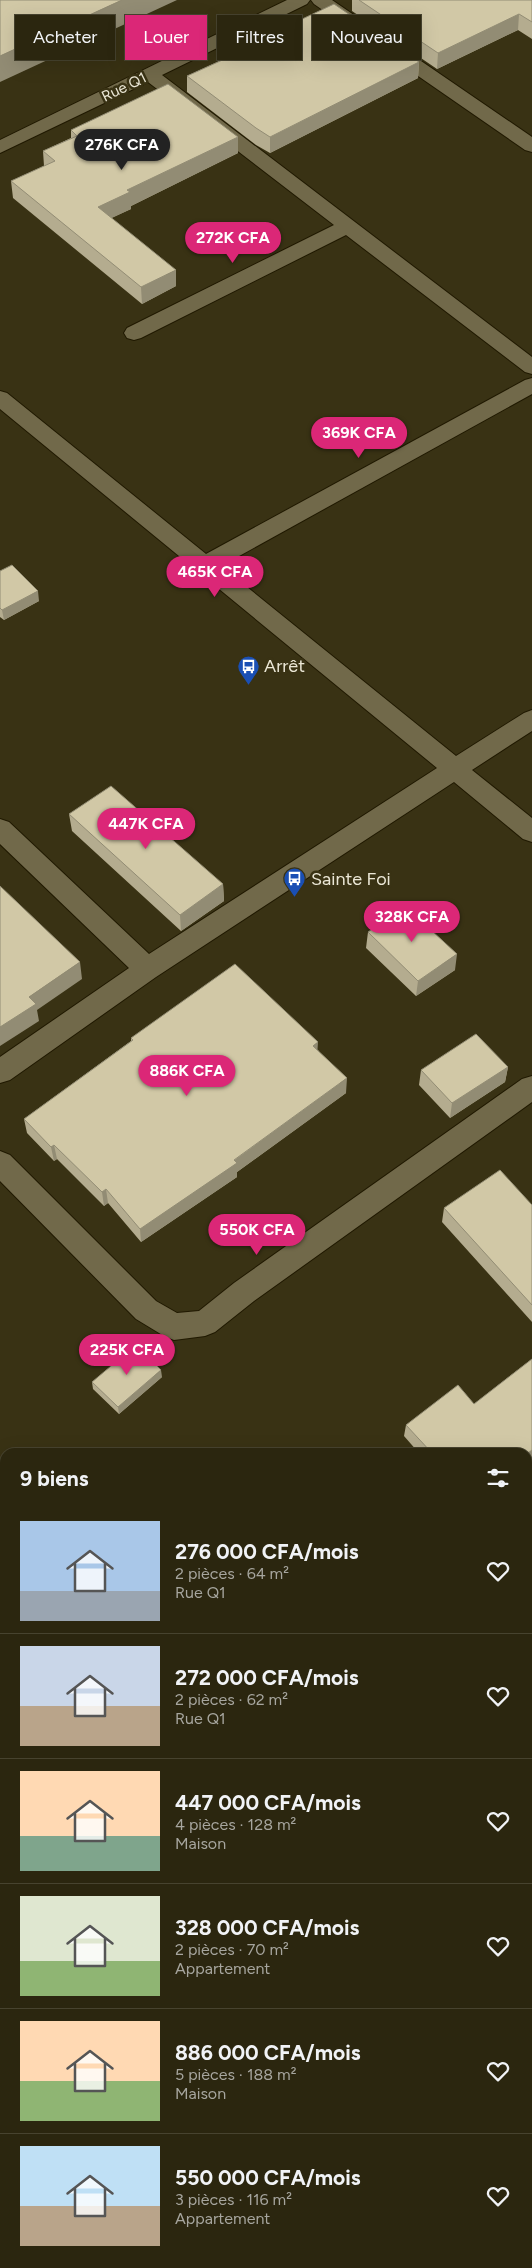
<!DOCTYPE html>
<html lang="fr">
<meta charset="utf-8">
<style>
:root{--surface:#2b260f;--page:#332e18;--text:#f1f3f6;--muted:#a6a59e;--line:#47432f;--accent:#db2777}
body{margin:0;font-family:Figtree,sans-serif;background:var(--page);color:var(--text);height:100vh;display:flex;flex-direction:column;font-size:19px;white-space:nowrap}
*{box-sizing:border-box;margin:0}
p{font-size:16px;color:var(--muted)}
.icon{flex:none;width:28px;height:28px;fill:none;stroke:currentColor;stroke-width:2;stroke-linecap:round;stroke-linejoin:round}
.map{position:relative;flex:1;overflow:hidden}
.panel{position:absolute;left:0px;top:1448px;width:532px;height:821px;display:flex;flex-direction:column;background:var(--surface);border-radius:15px 15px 0 0;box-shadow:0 5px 20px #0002,0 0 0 1px var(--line)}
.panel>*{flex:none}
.guide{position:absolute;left:15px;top:15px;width:502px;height:45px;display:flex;gap:10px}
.price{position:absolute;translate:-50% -42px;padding:0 11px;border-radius:18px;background:var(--accent);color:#fff;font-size:16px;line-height:32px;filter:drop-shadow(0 1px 2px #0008)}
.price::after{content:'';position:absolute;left:50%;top:30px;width:15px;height:11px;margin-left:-8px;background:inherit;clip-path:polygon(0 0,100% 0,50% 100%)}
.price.active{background:#222;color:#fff}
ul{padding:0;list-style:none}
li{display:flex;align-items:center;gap:15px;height:125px;padding:0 20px}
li+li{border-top:1px solid var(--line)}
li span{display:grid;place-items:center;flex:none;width:140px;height:100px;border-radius:0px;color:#555}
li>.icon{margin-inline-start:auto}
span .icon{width:60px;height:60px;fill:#fffc;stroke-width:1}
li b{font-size:21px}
h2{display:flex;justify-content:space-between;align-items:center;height:60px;padding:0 20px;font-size:21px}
.tag{padding:0 18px;border-radius:0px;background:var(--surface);box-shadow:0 5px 20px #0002,0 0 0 1px var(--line);font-size:18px;line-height:45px}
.tag.active{background:var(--accent);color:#fff}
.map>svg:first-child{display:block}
.green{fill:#3c5d13}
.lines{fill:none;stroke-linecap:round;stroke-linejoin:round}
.stream{fill:#4e5657;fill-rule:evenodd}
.minor-casing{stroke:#201900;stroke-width:2}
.minor{fill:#71694a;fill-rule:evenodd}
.wall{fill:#b4ac8f}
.shaded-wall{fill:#928c74}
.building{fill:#d1c8a6;stroke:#928c74}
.labels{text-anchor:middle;stroke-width:5;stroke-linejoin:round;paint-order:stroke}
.far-street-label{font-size:15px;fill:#ebe7d6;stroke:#393214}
.poi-label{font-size:18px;fill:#ebe7d6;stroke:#393214;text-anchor:start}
</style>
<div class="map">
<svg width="532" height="2268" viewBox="0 0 532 2268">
<rect width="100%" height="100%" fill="#393214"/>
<path class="green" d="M528,1595l4,6v667h-526l-6,-16v-270l5,-4v286h523z"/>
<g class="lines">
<path class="stream" d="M435,2264h18l-1,4h-18z"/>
<defs>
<path id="minor" d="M287,0h23l-3,4 -145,71 370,282v17l-7,-2 -179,-137 -205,103 -7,2 -7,-2 -3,-5 3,-5 207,-103 -186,-143 -148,71v-13z
M311,0h21l200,137v15l-7,-2 -211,-146z
M532,378v16l-311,172 235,190 68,-43 8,-3v21l-60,39 60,48v24l-9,-3 -69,-57 -298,195 -146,103 -10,3v-26l129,-89 -129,-124v-25l9,3 140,132 288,-186 -437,-359v-18l7,2 199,161 319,-174z
M532,1076v26l-278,199 -39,31 -10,4 -31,4 -10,-4 -28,-17 -136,-138v-30l10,4 146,146 21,12 22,-2 35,-28 288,-204z
M0,1750l5,2v36l-5,-2z"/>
</defs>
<use href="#minor" class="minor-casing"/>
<use href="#minor" class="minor"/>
</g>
<path class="wall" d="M352,0h180v39l-14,-9 -81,39 -85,-58z
M226,55l193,7 -1,16 -148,75 -14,-8 -69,-53v-16l39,-18z
M71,130l167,7v16l-107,53v3l-20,9 65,68 -34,18 -129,-106 -2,-17 33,-15 -1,-15 28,-13z
M0,571l39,30 -35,19 -4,-3z
M69,814l154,70 1,17 -43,30 -109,-100z
M368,932l87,38 -39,26 -50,-48z
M131,1038l187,12 28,43 -109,79v5l-96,65 -33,-39 -4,3 -47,-47 -3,2 -27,-28 -3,-14 107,-78z
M508,1067l-3,15 -55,36 -31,-33 2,-15z
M532,1205v117l-90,-100 2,-14z
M532,1359v99l-4,4v-10h-110l-14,-16 2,-11 68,-21z
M162,1377l-43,37 -26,-25 -1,-7z
M5,1665v29l-5,-4v-20z"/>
<path class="shaded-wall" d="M122,0h55l-177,82v-26z
M519,14l-1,16 -81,39 1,-16z
M419,62l-1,16 -148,75v-16z
M238,137v16l-107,53v3l-32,15 -1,-17 29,-17z
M176,270v16l-34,18 -1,-17z
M38,591l1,10 -35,19 -2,-10z
M223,884l1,17 -43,30 -1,-16z
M457,954l-2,16 -39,26 2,-15z
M80,962l2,17 -45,31 2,11 -39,25v-19l29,-30z
M318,1042l-1,15 -4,-11z
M508,1067l-3,15 -55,36 2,-15z
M347,1078l-1,15 -109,79v5l-96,65 -1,-13z
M54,1145l3,14 -3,2 -3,-14z
M106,1189l2,14 -4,3 -2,-14z
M161,1370l1,7 -43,37 -1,-7z
M532,1450v8l-4,4v-9z
M0,1465h1l4,11 -5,4z"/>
<path class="building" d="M0,0h122l-122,56z
M359,0h173v22l-13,-8 -81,39z
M334,4l85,58 -149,75 -14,-9 -69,-52 42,-19 -3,-2z
M168,84l70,53 -111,53 3,2 -32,15 78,63 -35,17 -130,-106 44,-20 -12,-10 34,-15 -6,-6z
M12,565l26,26 -36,19 -2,-2v-37z
M111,786l112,98 -43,31 -111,-101z
M0,886l80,76 -51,35 7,7 -36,23z
M405,906l52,48 -39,27 -50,-49z
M235,964l83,78 -5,4 34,32 -113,82 3,3 -97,66 -34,-40 -4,3 -48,-47 -3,2 -27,-28 109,-79 -2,-2z
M476,1034l32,33 -56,36 -31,-33z
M500,1170l32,35v100l-88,-97z
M136,1345l25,25 -43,37 -26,-25z
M532,1359v91l-4,3v-1h-97l-25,-27 52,-40 16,19z
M5,1665v24l-5,-4v-15z"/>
<defs>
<symbol id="bus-pin" viewBox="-11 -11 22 30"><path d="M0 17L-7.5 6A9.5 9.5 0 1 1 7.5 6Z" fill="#1a4fb4" stroke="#393214"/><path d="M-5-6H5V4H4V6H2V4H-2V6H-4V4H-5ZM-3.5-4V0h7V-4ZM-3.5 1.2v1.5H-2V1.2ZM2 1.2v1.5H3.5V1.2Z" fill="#fff"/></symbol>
</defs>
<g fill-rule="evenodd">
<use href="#bus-pin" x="236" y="654" width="25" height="34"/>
<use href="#bus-pin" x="282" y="866" width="25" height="34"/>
</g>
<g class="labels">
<g class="far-street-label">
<text transform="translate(124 87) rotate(-26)" y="5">Rue Q1</text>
</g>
<g class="poi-label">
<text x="264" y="672">Arrêt</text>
<text x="311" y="885">Sainte Foi</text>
</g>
</g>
</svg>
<b class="price active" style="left:122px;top:171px">276K CFA</b>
<b class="price" style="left:233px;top:264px">272K CFA</b>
<b class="price" style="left:359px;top:459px">369K CFA</b>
<b class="price" style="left:215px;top:598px">465K CFA</b>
<b class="price" style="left:146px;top:850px">447K CFA</b>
<b class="price" style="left:412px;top:943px">328K CFA</b>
<b class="price" style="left:187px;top:1097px">886K CFA</b>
<b class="price" style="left:257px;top:1256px">550K CFA</b>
<b class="price" style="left:127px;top:1376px">225K CFA</b>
<div class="guide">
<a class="tag">Acheter</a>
<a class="tag active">Louer</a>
<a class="tag">Filtres</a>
<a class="tag">Nouveau</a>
</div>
<section class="panel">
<h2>9 biens<svg class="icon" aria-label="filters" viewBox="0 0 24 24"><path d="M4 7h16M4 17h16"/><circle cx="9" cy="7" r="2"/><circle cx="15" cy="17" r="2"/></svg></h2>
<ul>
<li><span style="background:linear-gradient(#a9c7e8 70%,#9aa5b1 0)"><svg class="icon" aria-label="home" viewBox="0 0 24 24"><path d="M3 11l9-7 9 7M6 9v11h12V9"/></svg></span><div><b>276 000 CFA/mois</b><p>2 pièces · 64 m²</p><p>Rue Q1</p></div><svg class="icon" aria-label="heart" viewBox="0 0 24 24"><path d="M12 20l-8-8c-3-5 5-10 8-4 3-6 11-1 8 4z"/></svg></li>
<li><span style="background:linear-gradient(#c9d6e8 60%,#b9a48a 0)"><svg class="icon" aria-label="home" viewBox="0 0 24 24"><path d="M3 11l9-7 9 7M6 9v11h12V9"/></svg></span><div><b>272 000 CFA/mois</b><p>2 pièces · 62 m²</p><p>Rue Q1</p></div><svg class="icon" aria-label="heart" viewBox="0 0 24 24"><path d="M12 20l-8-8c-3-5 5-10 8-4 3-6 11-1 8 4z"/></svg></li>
<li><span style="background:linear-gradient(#ffd9b3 65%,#7fa58c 0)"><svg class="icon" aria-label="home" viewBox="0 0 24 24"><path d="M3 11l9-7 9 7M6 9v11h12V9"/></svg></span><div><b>447 000 CFA/mois</b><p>4 pièces · 128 m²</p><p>Maison</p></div><svg class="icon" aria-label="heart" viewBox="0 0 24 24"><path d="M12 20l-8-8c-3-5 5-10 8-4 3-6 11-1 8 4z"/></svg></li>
<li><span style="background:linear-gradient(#dfe7d0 65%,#8fb573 0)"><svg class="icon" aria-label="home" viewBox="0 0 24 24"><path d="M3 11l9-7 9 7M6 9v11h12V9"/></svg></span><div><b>328 000 CFA/mois</b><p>2 pièces · 70 m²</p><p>Appartement</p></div><svg class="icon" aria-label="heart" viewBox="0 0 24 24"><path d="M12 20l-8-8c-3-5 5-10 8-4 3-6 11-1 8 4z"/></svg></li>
<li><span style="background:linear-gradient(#ffd9b3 60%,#8fb573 0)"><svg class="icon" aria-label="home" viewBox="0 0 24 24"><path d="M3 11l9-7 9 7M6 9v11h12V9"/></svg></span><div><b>886 000 CFA/mois</b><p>5 pièces · 188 m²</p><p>Maison</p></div><svg class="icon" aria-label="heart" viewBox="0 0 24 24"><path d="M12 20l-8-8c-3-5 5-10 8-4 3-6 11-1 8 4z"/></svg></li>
<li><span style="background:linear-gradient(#bfe0f5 60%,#b9a48a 0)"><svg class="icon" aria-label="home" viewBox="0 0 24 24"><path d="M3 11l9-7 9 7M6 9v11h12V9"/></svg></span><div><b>550 000 CFA/mois</b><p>3 pièces · 116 m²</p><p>Appartement</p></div><svg class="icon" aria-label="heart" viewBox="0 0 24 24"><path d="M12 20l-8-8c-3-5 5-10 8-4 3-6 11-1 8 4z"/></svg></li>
</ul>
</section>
</div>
